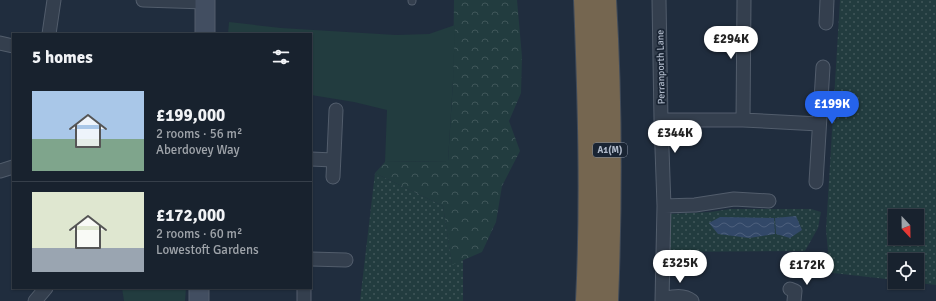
<!DOCTYPE html>
<meta charset="utf-8">
<style>
:root{--surface:#18222e;--page:#212a36;--text:#f1f3f6;--muted:#9fa4aa;--line:#363f4a;--accent:#2563eb}
body{margin:0;font-family:Signika,sans-serif;background:var(--page);color:var(--text);height:100vh;display:flex;flex-direction:column;font-size:15px;white-space:nowrap}
*{box-sizing:border-box;margin:0}
p{font-size:13px;color:var(--muted)}
.icon{flex:none;width:22px;height:22px;fill:none;stroke:currentColor;stroke-width:2;stroke-linecap:round;stroke-linejoin:round}
.map{position:relative;flex:1;overflow:hidden}
.sheet{position:absolute;left:12px;top:33px;width:300px;height:256px;display:flex;flex-direction:column;background:var(--surface);border-radius:0px;box-shadow:0 1px 3px #0004,0 0 0 1px var(--line)}
.sheet>*{flex:none}
.needle{width:26px;rotate:158deg}
.fabs{position:absolute;left:888px;top:209px;display:grid;gap:8px}
.fabs a{display:grid;place-items:center;width:36px;height:36px;border-radius:0px;background:var(--surface);box-shadow:0 1px 3px #0004,0 0 0 1px var(--line);font-size:20px}
.price{position:absolute;translate:-50% -34px;padding:0 9px;border-radius:14px;background:#fff;color:#222;font-size:13px;line-height:26px;filter:drop-shadow(0 1px 2px #0008)}
.price::after{content:'';position:absolute;left:50%;top:24px;width:12px;height:9px;margin-left:-6px;background:inherit;clip-path:polygon(0 0,100% 0,50% 100%)}
.price.current{background:var(--accent);color:#fff}
ul{padding:0;list-style:none}
li{display:flex;align-items:center;gap:12px;height:100px;padding:0 20px}
li+li{border-top:1px solid var(--line)}
li span{display:grid;place-items:center;flex:none;width:112px;height:80px;border-radius:0px;color:#555}
li>.icon{margin-inline-start:auto}
span .icon{width:48px;height:48px;fill:#fffc;stroke-width:1}
li b{font-size:17px}
h2{display:flex;justify-content:space-between;align-items:center;height:48px;padding:0 20px;font-size:17px}
.map>svg:first-child{display:block}
.grass{fill:url(#grass-dots);fill-rule:evenodd}
.forest{fill:url(#forest-crowns)}
.green{fill:#223c3f}
.water{fill:url(#water-waves)}
.lines{fill:none;stroke-linecap:round;stroke-linejoin:round}
.lane-casing{stroke:#525d6c;stroke-width:9}
.street-casing{stroke:#525d6c;stroke-width:15}
.secondary-casing{stroke:#525d6c;stroke-width:21}
.highway-casing{stroke:#3f4a59;stroke-width:24}
.lane{stroke:#343f4e;stroke-width:7}
.street{stroke:#343f4e;stroke-width:13}
.secondary{stroke:#424e61;stroke-width:19}
.highway{stroke:#756650;stroke-width:22}
.labels{text-anchor:middle;stroke-width:3.5;stroke-linejoin:round;paint-order:stroke}
.shield{fill:#192433;stroke:#838d9d;stroke-width:1}
.shield-label{font-size:9px;font-weight:bold;fill:#b0baca}
.street-label{font-size:10px;fill:#b0baca;stroke:#192433}
</style>
<div class="map">
<svg width="936" height="301" viewBox="0 0 936 301">
<defs>
<pattern id="grass-dots" width="8" height="8" patternUnits="userSpaceOnUse"><rect width="8" height="8" fill="#223c3f"/><path d="M2 2h.1M6 6h.1" fill="none" stroke="#405659" stroke-width="1.8" stroke-linecap="round"/></pattern>
<pattern id="forest-crowns" width="20" height="18" patternUnits="userSpaceOnUse"><rect width="20" height="18" fill="#223c3f"/><path d="M2 6a3 3 0 1 1 6 0M12 15a3 3 0 1 1 6 0" fill="none" stroke="#405659"/></pattern>
<pattern id="water-waves" width="16" height="10" patternUnits="userSpaceOnUse"><rect width="16" height="10" fill="#324868"/><path d="M0 5q4-4 8 0t8 0" fill="none" stroke="#4d607c"/></pattern>
</defs>
<rect width="100%" height="100%" fill="#202d3e"/>
<path class="grass" d="M840,0h96v285l-26,-3h7v-22h-22v20l-71,-8 4,-21 -2,-21zM895,216h22v22h-22z
M375,173l68,33 9,58 11,-4v41h-103z
M730,209h81l10,3 -3,16 -13,23 -137,1 2,-38 40,-2z"/>
<path class="forest" d="M454,0h63l5,57 -1,36 -12,28 11,30 -18,35 -6,36 -14,30 -30,13 -9,-59 -68,-33 10,-11 63,-1 5,-80z"/>
<path class="green" d="M229,22l52,6 115,7 33,-1 26,-9 -2,56 -5,80 -63,1 2,-52 -33,-8 -43,-7v-61h-83z
M122,288h64l-1,13h-61z"/>
<path class="water" d="M796,216l6,14 -12,8 -14,-4 -1,-16z
M720,217l54,1 1,16 -26,4 -31,-4 -9,-11z"/>
<g class="lines">
<defs>
<path id="lane" d="M412,1v-1"/>
<path id="street" d="M143,0l62,2
M659,0l2,120 3,86 -2,95
M826,23l1,-23
M49,34l5,-34
M0,43l13,3
M661,120h82l76,4
M743,120l1,-120
M311,159l22,1
M0,171l13,-4
M333,177l3,-67
M816,182l7,-115
M664,206l31,-1 39,-6 35,2
M311,259l35,1
M790,289l5,2 -1,10
M662,299c10,-2 21,-5 30,2
M35,301l11,-13
M304,301v-13"/>
<path id="secondary" d="M205,34v-34
M199,301v-13"/>
<path id="highway" d="M585,0c4,100 7,201 2,301
M605,0c6,100 6,200 2,301"/>
</defs>
<use href="#lane" class="lane-casing"/>
<use href="#street" class="street-casing"/>
<use href="#secondary" class="secondary-casing"/>
<use href="#highway" class="highway-casing"/>
<use href="#lane" class="lane"/>
<use href="#street" class="street"/>
<use href="#secondary" class="secondary"/>
<use href="#highway" class="highway"/>
</g>
<g class="labels">
<rect class="shield" x="593" y="143" width="34" height="14" rx="3"/>
<g class="shield-label">
<text x="610" y="153">A1(M)</text>
</g>
<g class="street-label">
<text transform="translate(660 67) rotate(-91)" y="4">Perranporth Lane</text>
</g>
</g>
</svg>
<div class="fabs">
<a><svg class="needle" viewBox="-14 -14 28 28"><path d="M0-13l5 13h-10z" fill="#e53935"/><path d="M0 13l5-13h-10z" fill="#9fa4aa"/></svg></a>
<a><svg class="icon" aria-label="locate" viewBox="0 0 24 24"><circle cx="12" cy="12" r="6"/><path d="M12 2v4M12 18v4M2 12h4M18 12h4"/></svg></a>
</div>
<b class="price" style="left:731px;top:60px">£294K</b>
<b class="price current" style="left:832px;top:125px">£199K</b>
<b class="price" style="left:675px;top:154px">£344K</b>
<b class="price" style="left:680px;top:284px">£325K</b>
<b class="price" style="left:807px;top:286px">£172K</b>
<section class="sheet">
<h2>5 homes<svg class="icon" aria-label="filters" viewBox="0 0 24 24"><path d="M4 7h16M4 17h16"/><circle cx="9" cy="7" r="2"/><circle cx="15" cy="17" r="2"/></svg></h2>
<ul>
<li><span style="background:linear-gradient(#a9c7e8 60%,#7fa58c 0)"><svg class="icon" aria-label="home" viewBox="0 0 24 24"><path d="M3 11l9-7 9 7M6 9v11h12V9"/></svg></span><div><b>£199,000</b><p>2 rooms · 56 m²</p><p>Aberdovey Way</p></div></li>
<li><span style="background:linear-gradient(#dfe7d0 70%,#9aa5b1 0)"><svg class="icon" aria-label="home" viewBox="0 0 24 24"><path d="M3 11l9-7 9 7M6 9v11h12V9"/></svg></span><div><b>£172,000</b><p>2 rooms · 60 m²</p><p>Lowestoft Gardens</p></div></li>
</ul>
</section>
</div>
